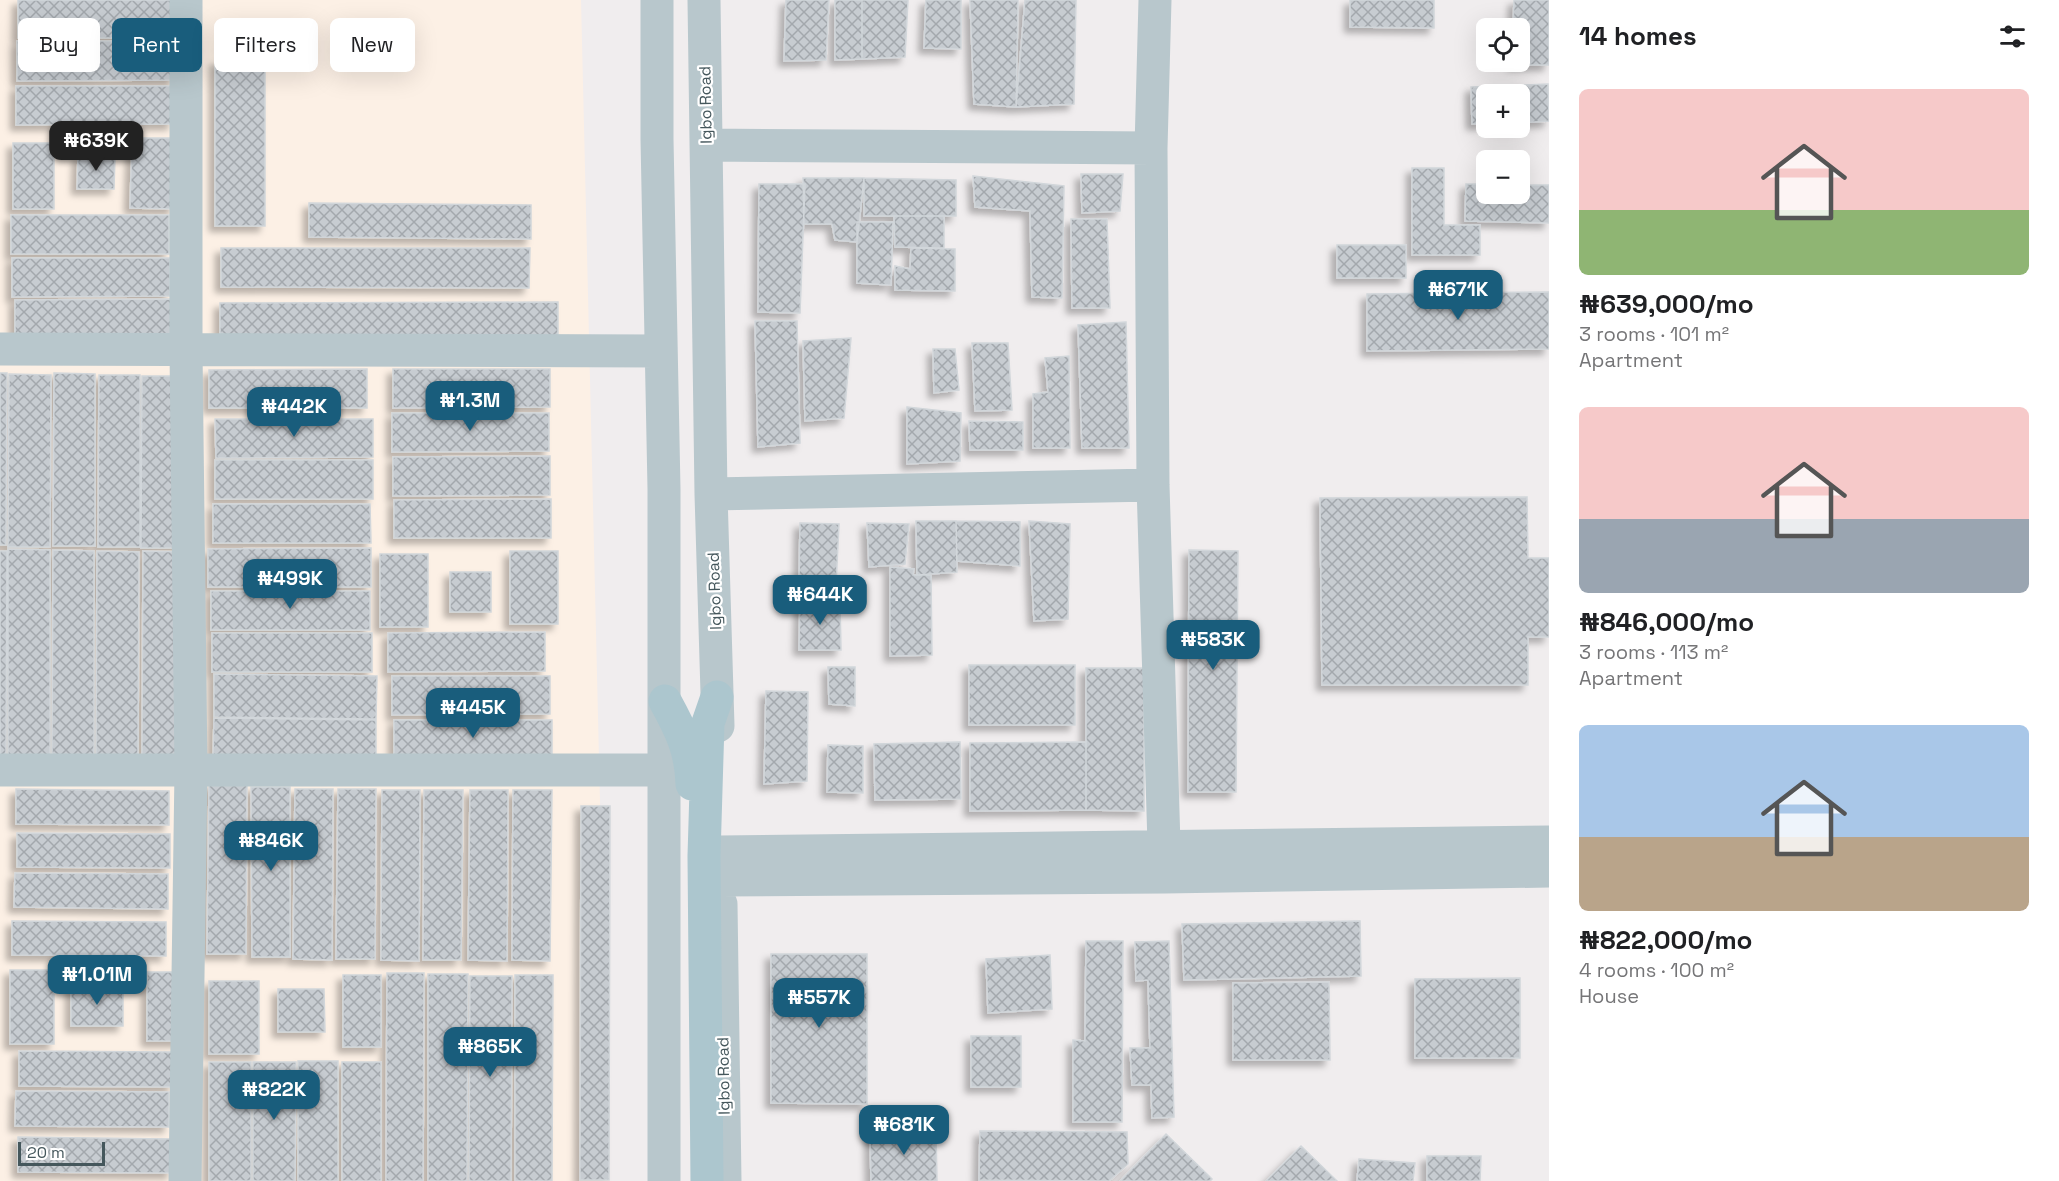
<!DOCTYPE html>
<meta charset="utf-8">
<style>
:root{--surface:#fff;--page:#f6f6f6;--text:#202124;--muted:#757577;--accent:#195d7c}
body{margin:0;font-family:"Space Grotesk",sans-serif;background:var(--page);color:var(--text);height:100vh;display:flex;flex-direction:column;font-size:22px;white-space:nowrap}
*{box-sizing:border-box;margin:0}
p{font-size:20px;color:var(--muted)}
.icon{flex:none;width:33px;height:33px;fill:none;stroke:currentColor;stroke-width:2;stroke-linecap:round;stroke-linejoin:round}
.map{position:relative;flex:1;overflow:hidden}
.drawer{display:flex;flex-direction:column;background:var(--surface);width:510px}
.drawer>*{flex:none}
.hud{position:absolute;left:18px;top:18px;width:570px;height:54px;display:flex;gap:12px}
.tools{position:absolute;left:1476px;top:18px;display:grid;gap:12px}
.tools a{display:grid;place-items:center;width:54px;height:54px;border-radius:9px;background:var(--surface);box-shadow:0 6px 24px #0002;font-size:30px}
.scale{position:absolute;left:18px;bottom:15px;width:87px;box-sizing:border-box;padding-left:6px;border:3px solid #45575c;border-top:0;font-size:16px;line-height:21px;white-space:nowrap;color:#45575c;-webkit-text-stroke:4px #fff;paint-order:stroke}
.price{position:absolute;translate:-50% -51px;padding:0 14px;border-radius:12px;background:var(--accent);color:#fff;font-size:20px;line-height:39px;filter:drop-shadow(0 2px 3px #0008)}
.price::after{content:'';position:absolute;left:50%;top:36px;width:18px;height:14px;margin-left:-9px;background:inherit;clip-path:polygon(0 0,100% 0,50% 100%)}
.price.on{background:#222;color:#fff}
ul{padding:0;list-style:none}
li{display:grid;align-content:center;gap:12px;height:318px;padding:0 30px}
li span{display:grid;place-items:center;height:186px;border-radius:9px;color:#555}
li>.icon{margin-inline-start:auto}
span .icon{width:108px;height:108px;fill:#fffc;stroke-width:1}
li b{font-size:26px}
h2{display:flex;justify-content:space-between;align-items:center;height:72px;padding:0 30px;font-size:26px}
.tag{padding:0 21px;border-radius:9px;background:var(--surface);box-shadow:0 6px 24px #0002;font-size:21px;line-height:54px}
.tag.on{background:var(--accent);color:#fff}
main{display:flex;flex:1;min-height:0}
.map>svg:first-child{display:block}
.commercial{fill:#fcf0e5}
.building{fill:url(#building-cross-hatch);stroke:#d1d6da;stroke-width:1.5;filter:url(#shadow)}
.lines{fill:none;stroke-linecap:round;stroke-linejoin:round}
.minor{stroke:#b8c7cc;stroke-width:33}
.major{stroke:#acc6ce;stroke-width:33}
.labels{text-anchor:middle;stroke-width:4.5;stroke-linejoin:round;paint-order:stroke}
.street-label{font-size:16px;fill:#45575c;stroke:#fff}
</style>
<main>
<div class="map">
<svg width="1549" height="1181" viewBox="0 0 1549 1181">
<defs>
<pattern id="building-cross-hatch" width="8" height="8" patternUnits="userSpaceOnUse" patternTransform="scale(1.5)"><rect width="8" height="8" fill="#c7ccd1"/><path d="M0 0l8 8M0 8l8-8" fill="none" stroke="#a3a8ad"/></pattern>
<filter id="shadow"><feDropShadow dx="-5.5" dy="5.5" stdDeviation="3" flood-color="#0004"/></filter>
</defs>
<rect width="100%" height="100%" fill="#f0edee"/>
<path class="commercial" d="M0,0h581l28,1181h-609z"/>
<path class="building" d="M18,0h157v38h-157z
M786,0h43l-3,60 -42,1z
M835,0h27v59l-27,1z
M862,0h46l-3,57 -43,2z
M926,0h35v49l-37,-1z
M970,0h48l-2,107 -42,-3z
M1025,0h51l-2,104 -58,3z
M1350,0h84v28l-84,-1z
M1514,0h35v65h-36v-3h7v-34h-7z
M17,41h157l1,39 -158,1z
M215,60h50v166h-50z
M1548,84l1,37 -29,2v-29h-34v30h-14l-1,-37z
M16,86h157v38l-157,1z
M132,138h43l-1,71 -44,-1z
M13,143h41v66h-41z
M78,155l37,1 -1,33h-37z
M1412,168h32v57h36v30h-68z
M1081,174h42l-3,37 -38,2z
M973,176l91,10 -2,112 -30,-1 -2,-86 -55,-4z
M803,178h61l-7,64 -22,-2 -3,-16h-28z
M864,178l92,2v36h-92z
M759,184h46l-5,129 -42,-1z
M1466,184h20v10h34v-9h29v38l-84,-2z
M309,203l222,2v34l-222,-2z
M11,215h158v39h-158z
M894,216h50v32l-49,-1z
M1071,219h36l3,89h-38z
M857,222h36l-2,63 -34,-2z
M1337,245h69v33h-69z
M221,248h309l-1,40 -308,-1z
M911,248l44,1v42l-60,-1v-24l15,3z
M12,258h158v38l-158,1z
M1549,292v57l-182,2v-57z
M172,299v39l-157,1v-39z
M558,302v45h-338v-44z
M755,321h42l3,122 -42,4z
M1126,322l3,126h-47l-4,-123z
M851,338l-7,80 -39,3 -2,-80z
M972,343h36l4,67 -37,1z
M933,349h22l4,41 -25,3z
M1069,356l1,92h-37v-54l15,-2 -3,-34z
M367,369v39h-158v-38z
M393,369h157v38l-157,1z
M0,373h7l-1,172h-6z
M54,373l41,1v172h-42z
M9,374l42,1 -1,172h-42z
M99,375h41v172h-42z
M142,376h42l-1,172h-42z
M907,407l54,6 -1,48 -53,3z
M392,413h157v38l-157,1z
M215,419h158v38l-157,1z
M969,421l54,1v28h-53z
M550,456v39l-157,1v-39z
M215,460h158v39h-158z
M1527,497l1,61h21v79h-21v48h-206l-2,-187z
M551,499v39h-157v-38z
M213,504h157l1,39h-158z
M916,521h40l1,51 -40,3z
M956,521l64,1v44l-63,-5z
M1029,521l41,3 -2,95 -34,2z
M800,523l39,1 -3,61h-37z
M867,523l42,1 -4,40 -36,3z
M371,548v39h-163v-38z
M8,549l42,1v207l-42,-1z
M53,550l41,1v205h-42z
M1189,550l49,1 -2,241h-48z
M0,551h7l-1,206h-6z
M97,551l42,1 -1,205h-42z
M143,551l42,1 -1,205h-42z
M510,551h48v73h-48z
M380,554h48v73h-48z
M890,567l24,2 -1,6h18l1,80 -42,1z
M450,572h41v40h-41z
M211,591h159v39h-159z
M800,601h40l1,49h-42z
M545,632v39l-157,1v-39z
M212,633h160v39h-160z
M969,665h106v60h-106z
M828,667h27v39l-26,-2z
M1086,668h58v143l-58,-1z
M214,674l163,2 -1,43 -162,-2z
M392,676h158v38l-158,1z
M766,691l42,1 -1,89 -43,3z
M214,718l162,2v43l-163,-2z
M394,720h158v39h-158z
M960,742l1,57 -86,1 -1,-56z
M1086,742v68l-116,1v-68z
M828,745l35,1v47l-36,-1z
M209,784h38l-1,170h-39z
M251,787h39v170h-38z
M16,789l153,2v34l-153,-1z
M295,789h38l-1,171 -39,-1z
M338,789h38l-1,170h-39z
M382,790h38l-1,171 -38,-1z
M424,790h39l-2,170h-38z
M470,790h38l-1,171 -39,-1z
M513,790h39l-2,171 -38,-1z
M581,806h29l-1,374h-29z
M17,833l153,1v34l-153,-1z
M15,873l153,1v35l-154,-2z
M12,921l154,1v34l-154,-1z
M1360,921l1,55 -177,4 -2,-56z
M1086,941h37l-1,181h-49v-82l12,1z
M1169,941l5,176 -22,1 -1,-33h-19l-2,-37h20l-2,-68 -12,1 -1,-39z
M771,954h96v150l-96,-1z
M1050,955l2,54 -64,4 -2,-54z
M10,970h44v74h-44z
M147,972h38v69h-38z
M387,973h37l-1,208h-37z
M428,974h40l-1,207h-39z
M343,975h38v72h-38z
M515,975h38l-1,206h-37z
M470,976h42l-1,205h-42z
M1520,978v80h-105v-79z
M209,981h50v73h-50z
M1329,982l1,78h-97v-77z
M71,986h52v40h-52z
M278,989h46l1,43h-47z
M971,1036h50v51h-50z
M19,1051l154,1v35l-154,-1z
M298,1061h40v120h-40z
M209,1062h42v119h-42z
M253,1062h43l-1,119h-42z
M342,1062h39v119h-39z
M16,1091l153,1v35l-154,-1z
M936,1131l1,50h-66l-1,-48z
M980,1131l147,1 1,32 -19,17 -130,-1z
M1166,1134l46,45 -2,2h-90z
M18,1137l154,2v34l-154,-1z
M1301,1146l36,35h-71z
M1427,1156h54l-1,25h-53z
M1359,1159l56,4 -2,18h-56z"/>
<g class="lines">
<path class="minor" d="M657,0v139l7,350v692
M704,0l7,494 7,232
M1155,0l-4,148 2,337 12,392
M706,145l445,3
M0,349l661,2
M711,494l442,-9
M0,770h663
M720,852l829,-10
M720,880l445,-3 384,-6
M721,904l4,277
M185,1181l6,-411 -5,-420v-350"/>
<path class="major" d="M665,701c16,29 26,49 27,83
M707,1181l-3,-325 4,-133 9,-26"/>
</g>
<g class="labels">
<g class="street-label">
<text transform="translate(705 105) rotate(-91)" y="6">Igbo Road</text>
<text transform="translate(714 591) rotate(-92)" y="6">Igbo Road</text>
<text transform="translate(723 1076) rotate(-91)" y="6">Igbo Road</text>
</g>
</g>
</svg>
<div class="tools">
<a><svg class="icon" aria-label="locate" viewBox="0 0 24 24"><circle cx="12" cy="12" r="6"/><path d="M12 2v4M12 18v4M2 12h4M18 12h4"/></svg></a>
<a>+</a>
<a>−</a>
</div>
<div class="scale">20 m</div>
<b class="price on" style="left:96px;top:172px">₦639K</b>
<b class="price" style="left:1458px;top:321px">₦671K</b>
<b class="price" style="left:470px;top:432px">₦1.3M</b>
<b class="price" style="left:294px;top:438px">₦442K</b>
<b class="price" style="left:290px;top:610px">₦499K</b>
<b class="price" style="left:820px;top:626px">₦644K</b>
<b class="price" style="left:1213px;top:671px">₦583K</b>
<b class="price" style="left:473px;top:739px">₦445K</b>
<b class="price" style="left:271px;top:872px">₦846K</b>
<b class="price" style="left:97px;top:1006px">₦1.01M</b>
<b class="price" style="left:819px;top:1029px">₦557K</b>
<b class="price" style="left:490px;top:1078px">₦865K</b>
<b class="price" style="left:274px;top:1121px">₦822K</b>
<b class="price" style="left:904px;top:1156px">₦681K</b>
<div class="hud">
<a class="tag">Buy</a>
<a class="tag on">Rent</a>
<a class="tag">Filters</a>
<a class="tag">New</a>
</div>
</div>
<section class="drawer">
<h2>14 homes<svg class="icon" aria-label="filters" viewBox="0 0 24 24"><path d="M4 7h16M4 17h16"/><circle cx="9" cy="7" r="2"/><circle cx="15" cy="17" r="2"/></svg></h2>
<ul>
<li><span style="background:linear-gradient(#f6c9c9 65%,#8fb573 0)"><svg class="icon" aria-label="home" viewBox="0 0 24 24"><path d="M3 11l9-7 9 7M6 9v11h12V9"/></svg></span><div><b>₦639,000/mo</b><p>3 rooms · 101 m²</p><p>Apartment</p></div></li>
<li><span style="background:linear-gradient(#f6c9c9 60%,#9aa5b1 0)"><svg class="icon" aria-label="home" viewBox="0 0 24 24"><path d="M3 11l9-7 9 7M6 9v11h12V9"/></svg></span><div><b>₦846,000/mo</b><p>3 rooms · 113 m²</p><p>Apartment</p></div></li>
<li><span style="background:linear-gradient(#a9c7e8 60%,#b9a48a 0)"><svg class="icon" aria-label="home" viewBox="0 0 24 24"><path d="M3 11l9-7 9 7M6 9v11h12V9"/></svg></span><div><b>₦822,000/mo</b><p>4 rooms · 100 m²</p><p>House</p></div></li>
</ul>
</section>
</main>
